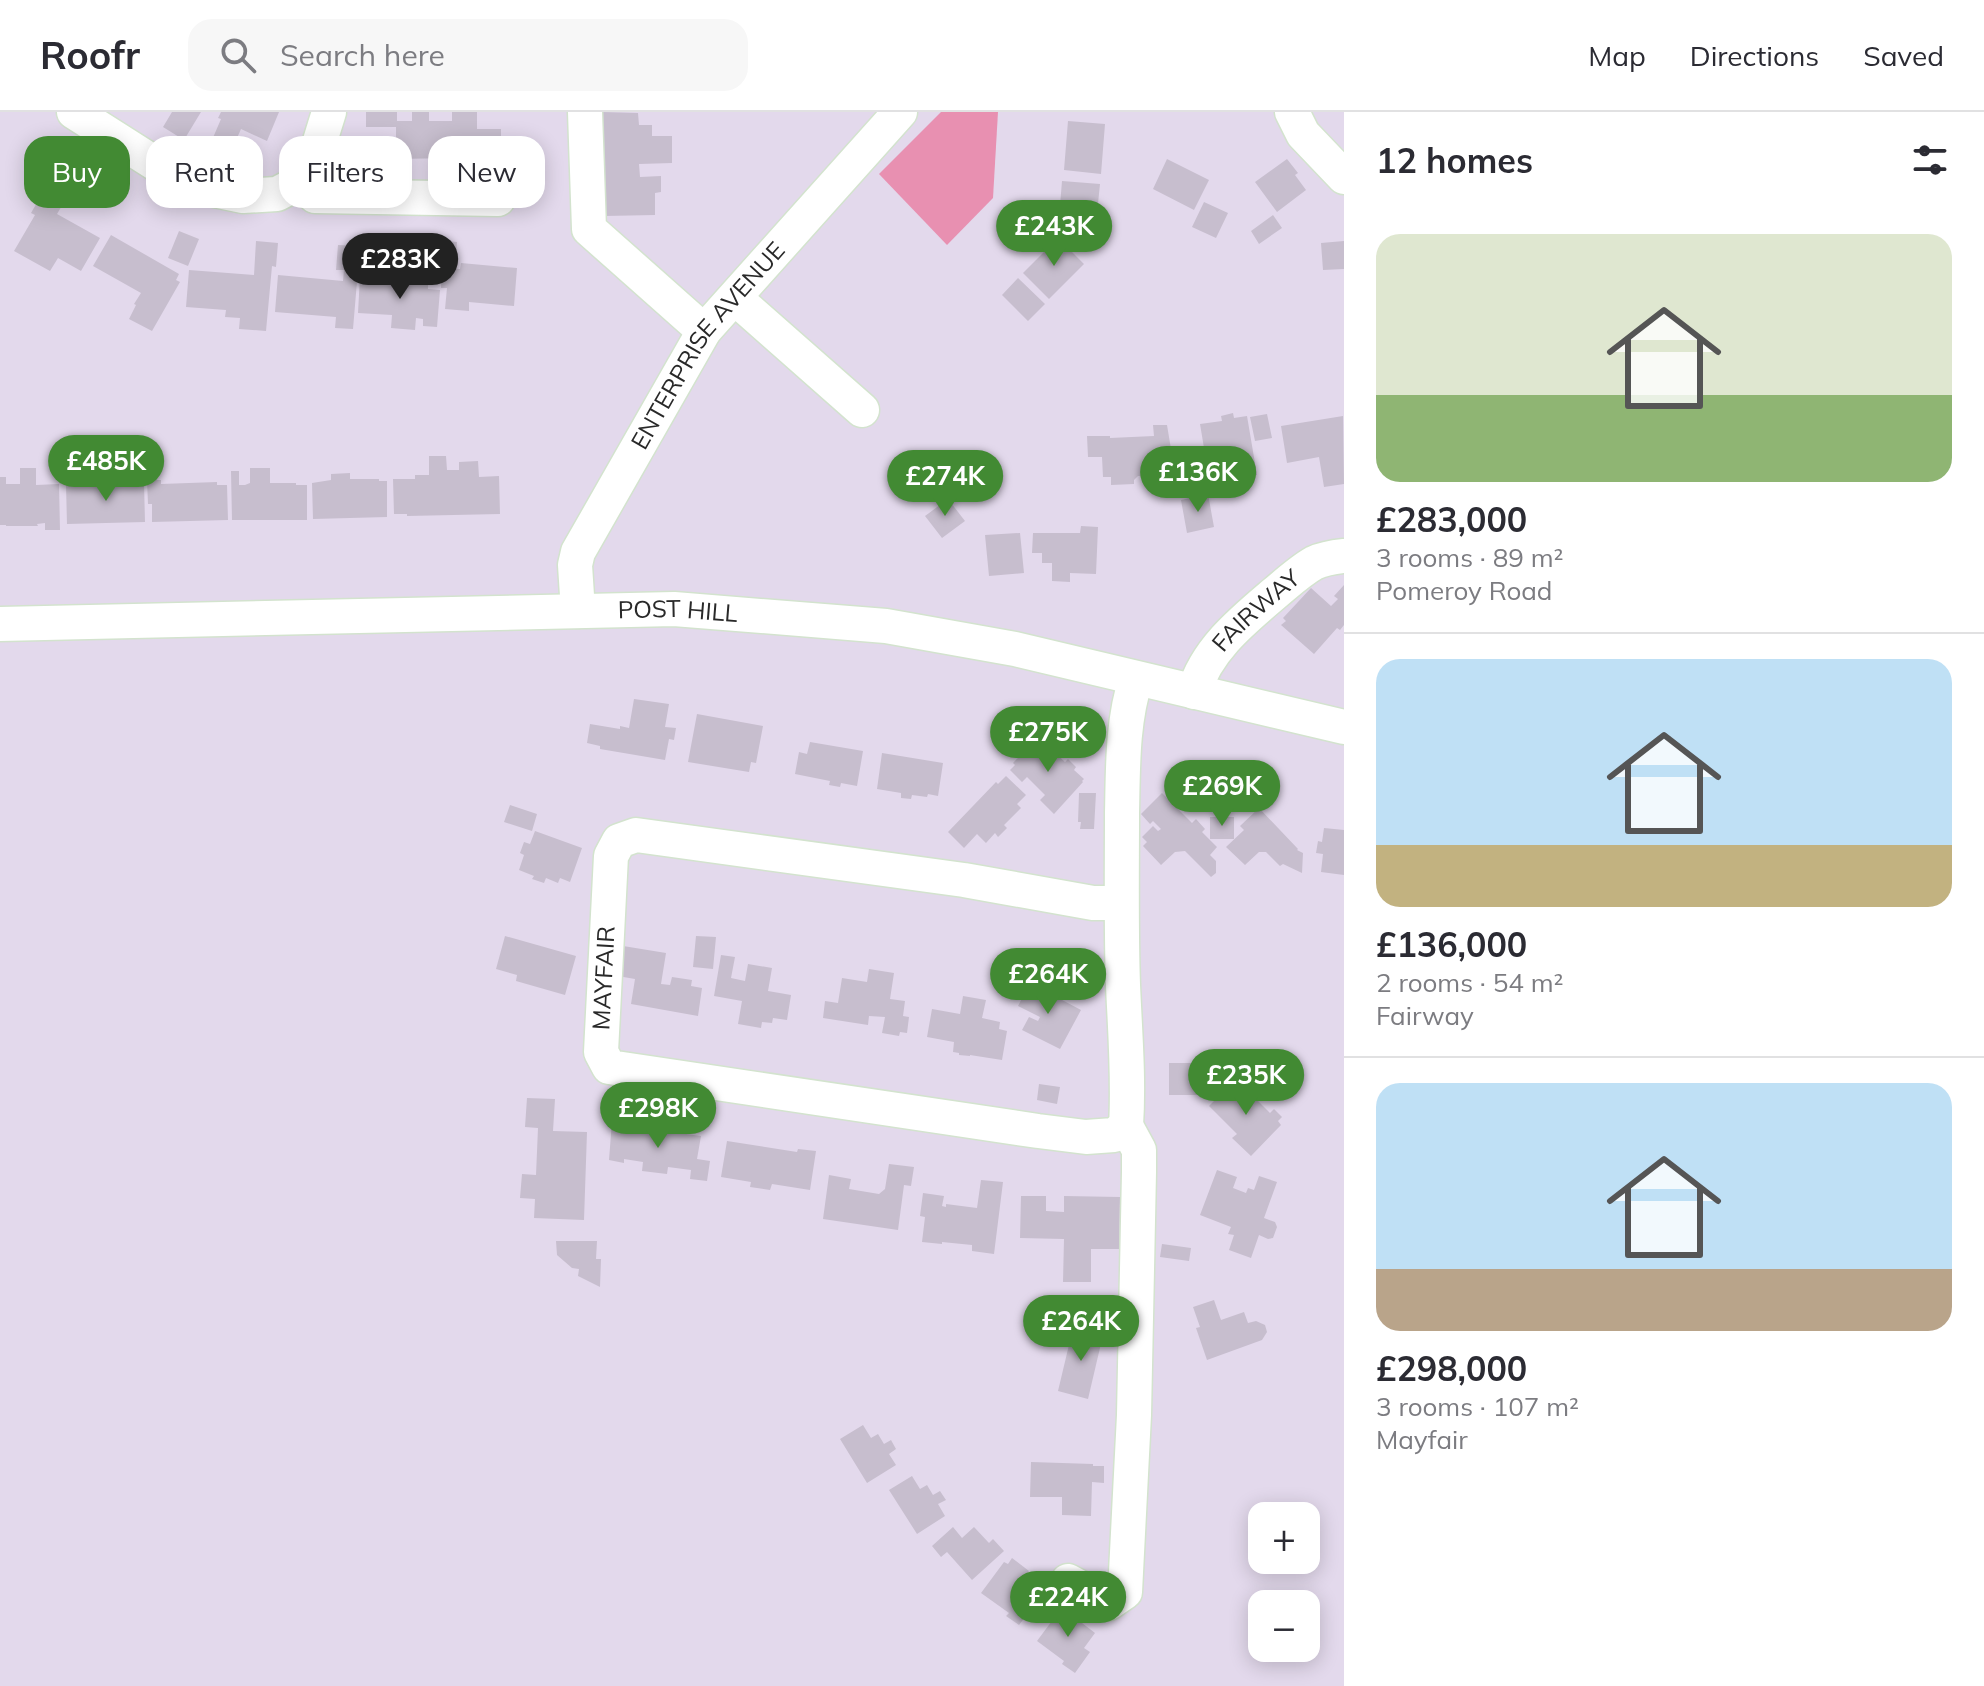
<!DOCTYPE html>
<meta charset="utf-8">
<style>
:root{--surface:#fff;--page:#f7f7f7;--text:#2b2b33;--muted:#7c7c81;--line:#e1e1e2;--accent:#428a33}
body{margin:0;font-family:Mulish,sans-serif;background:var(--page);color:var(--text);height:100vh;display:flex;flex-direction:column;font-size:30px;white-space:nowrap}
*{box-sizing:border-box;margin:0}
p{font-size:26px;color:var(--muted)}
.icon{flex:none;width:44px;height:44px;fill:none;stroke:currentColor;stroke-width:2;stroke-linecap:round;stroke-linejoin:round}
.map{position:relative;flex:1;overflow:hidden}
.details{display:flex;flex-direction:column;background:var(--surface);width:640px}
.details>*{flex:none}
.hud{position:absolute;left:24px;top:24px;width:760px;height:72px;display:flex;gap:16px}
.controls{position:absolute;left:1248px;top:1390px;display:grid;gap:16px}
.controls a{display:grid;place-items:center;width:72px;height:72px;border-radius:16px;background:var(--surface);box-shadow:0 4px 20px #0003;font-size:40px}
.price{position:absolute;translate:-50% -68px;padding:0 18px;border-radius:28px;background:var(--accent);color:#fff;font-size:26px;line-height:52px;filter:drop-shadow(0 2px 4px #0008)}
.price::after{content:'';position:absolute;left:50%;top:48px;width:24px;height:18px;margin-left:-12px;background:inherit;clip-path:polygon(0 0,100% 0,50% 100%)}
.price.active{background:#222;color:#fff}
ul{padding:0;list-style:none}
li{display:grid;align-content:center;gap:16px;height:424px;padding:0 32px}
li+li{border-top:2px solid var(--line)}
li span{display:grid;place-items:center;height:248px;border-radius:24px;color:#555}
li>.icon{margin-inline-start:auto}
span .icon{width:144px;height:144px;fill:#fffc;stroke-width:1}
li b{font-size:34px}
h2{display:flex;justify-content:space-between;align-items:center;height:96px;padding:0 32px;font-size:34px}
.tag{padding:0 28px;border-radius:24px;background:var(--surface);box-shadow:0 4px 20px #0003;font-size:28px;line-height:72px}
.tag.active{background:var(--accent);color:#fff}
header{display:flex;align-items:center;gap:48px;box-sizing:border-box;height:112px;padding:0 40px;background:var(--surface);border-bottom:2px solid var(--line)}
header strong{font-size:38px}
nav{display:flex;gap:44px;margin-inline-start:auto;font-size:28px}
.search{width:560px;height:72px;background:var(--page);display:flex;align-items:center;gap:20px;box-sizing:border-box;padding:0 28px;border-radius:24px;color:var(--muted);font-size:30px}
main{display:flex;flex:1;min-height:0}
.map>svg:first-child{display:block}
.green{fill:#e890b1}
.building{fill:#c7bece}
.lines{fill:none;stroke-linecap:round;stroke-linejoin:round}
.minor-casing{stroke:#d3e3ce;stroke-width:37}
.minor{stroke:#fff;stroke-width:34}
.labels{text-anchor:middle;stroke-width:6;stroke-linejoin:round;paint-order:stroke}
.street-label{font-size:24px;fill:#292929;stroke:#fff}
</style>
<header>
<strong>Roofr</strong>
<div class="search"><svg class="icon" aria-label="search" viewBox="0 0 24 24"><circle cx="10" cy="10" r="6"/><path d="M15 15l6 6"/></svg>Search here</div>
<nav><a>Map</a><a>Directions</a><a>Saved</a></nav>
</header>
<main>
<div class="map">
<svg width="1344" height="1574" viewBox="0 0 1344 1574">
<rect width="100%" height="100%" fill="#e3d9ec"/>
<path class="green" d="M941,0h57l-5,86 -46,47 -68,-71z"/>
<path class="building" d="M172,0h29l-17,28 -21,-13z
M221,0h58l-12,29 -26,-12 -12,27 -20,-9 12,-28 -3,-1z
M366,0h31v9h15v-9h17v9h23v-9h25v17h24v18h-24v21h-25v-10l-56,1v-32h-30z
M602,0l36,1 1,12h13v11h20v27l-33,1 1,13 21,-1v16l-6,1v22l-51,1z
M1068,9l37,3 -4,50 -37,-4z
M1167,47l42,21 -15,30 -41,-21z
M1287,47l11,14 -3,2 11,15 -29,22 -22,-30z
M56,58l20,12 -19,32 43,24 -19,33 -23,-13 -8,13 -36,-20 21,-36 -4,-2z
M1062,69l38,3 -5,49 -37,-3z
M1204,90l24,11 -12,25 -24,-11z
M1273,103l9,13 -23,16 -8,-13z
M179,119l20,8 -11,27 -20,-8z
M111,123l68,39 -3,6 4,2 -28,49 -23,-12 7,-14 -2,-1 7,-11 -48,-27z
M1058,126l26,26 -35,35 -26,-26z
M429,127l28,3 -2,25 -28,-3z
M256,129l22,2 -2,24 -4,-1 -6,65 -27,-2 1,-11 -15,-1 1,-7 -40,-3 3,-37 65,5z
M1344,129v28l-21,1 -2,-27z
M338,133l22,1 -7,83 -18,-1 1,-11 -61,-5 3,-37 65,6 1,-11h-8z
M461,151l56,5 -3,38 -45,-4v9l-24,-2 2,-21h-6l1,-20 18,1z
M360,164l68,6v7l12,1 -3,37 -14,-1v-7l-7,-1 -1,12 -24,-2 1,-13 -34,-2z
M1018,166l27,26 -17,17 -26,-26z
M1233,301l1,5 13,-2 10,59 -17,3 -1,-4 -8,1 1,5 -22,4 -10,-60 22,-3 -1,-5z
M1267,302l5,24 -17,3 -5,-24z
M1343,304l1,68 -20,3 -5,-30 -32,6 -6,-37z
M1153,313h14l6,36 -13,1v13l-22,1 -4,4v4l-23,1v-8h-8l-1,-20h-14l-1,-21h23v2l44,-2z
M429,344h17l1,14h12v-8l19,-1 1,16 20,-1 1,38 -93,2v-2h-13l-1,-35h22v-4h14z
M1189,354l3,16 -12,2 -3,-16z
M20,356h16v17l23,-1 1,46h-15v-7l-8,1 1,2h-32v-1h-6v-48h6v7h14z
M250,356h20v15h26v2h11v35h-75l-1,-49h8v14h6l5,-2z
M350,361v6h29v2h8v36l-74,2 -1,-36 19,-3v-6z
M147,368h14v4l56,-2v3h10l1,35 -76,2v-18h-4z
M133,369v3l11,-1 1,39 -78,2 -1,-39z
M1208,382l6,33 -27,6 -6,-33z
M948,387l17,22 -23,17 -17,-22z
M1081,414l17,1 -2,47 -26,-1v9l-18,-1v-18h-10v-10h-10l1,-20h47z
M1020,421l4,40 -35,3 -4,-41z
M1344,473v40l-4,5 -3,-2 -23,26 -33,-29 5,-4 -3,-3 28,-30 20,18 7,-7 -4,-3z
M634,587l35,5 -4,23 11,1 -2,12 -5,-1 -4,21 -65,-11v-3l-13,-3 3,-19 30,5v-3l9,2z
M697,602l66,12 -7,37 -5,-1 -2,10 -61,-10z
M1038,625l27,25 3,-3 8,8 -2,3 10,9 -2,2 1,1 -29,32 -14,-14 5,-5 -18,-18 -5,5 -12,-12 5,-5 -2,-2z
M810,630l53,9 -6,35 -16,-3 -1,4 -11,-2 1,-4 -35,-7 4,-22 8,2z
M882,641l61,10 -5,33 -10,-2 -1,3 -15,-2 -1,4 -10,-1v-5l-24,-4z
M1006,664l20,19 -9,9 4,4 -17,17 3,3 -9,9 -3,-4 -9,10 -9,-9 -13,14 -16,-16 48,-50 2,2z
M1079,681h17l-2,36h-14l1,-7h-3z
M1162,681l30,30 4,-4 9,10 -3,3 15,15 -7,8 6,6v12l-5,4 -26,-26 -10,1 -14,13 -18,-19 4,-4 -5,-5 11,-11 5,5 3,-2 -8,-8 -3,3 -9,-10z
M510,693l27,9 -5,17 -28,-9z
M1259,696l39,41 -1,1 6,3 -1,20 -19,-9 -3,2 -14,-14h-7l-14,13 -19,-18 18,-17 -4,-4z
M1210,705h24v22h-24z
M1324,716l20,2v45l-23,-3 2,-18 -7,-1 2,-12 4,1z
M535,719l47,17 -12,34 -10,-4 -2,5 -12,-5 -2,5 -12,-4 2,-3 -15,-6 5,-15 -4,-2 4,-11 6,2z
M505,824l71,20 -11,39 -49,-14 1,-6 -21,-6z
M696,824l20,1 -3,32 -20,-2z
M617,833l49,8 -5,31 9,1 2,-8 20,3 -1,6 11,2 -4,28 -67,-12 4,-25 -23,-4z
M721,843l14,2 -4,21 14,3 3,-17 24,4 -4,23 23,4 -4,25 -14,-2 -1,5 -10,-1 -1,6 -23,-4 4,-23 -28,-5z
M869,857l25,4 -4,26 15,2 -2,15 6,1 -2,16 -7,-1 -1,4 -17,-3 3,-16 -16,-1 -1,9 -45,-7 2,-17 13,2 4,-25 25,4z
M1030,871l51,27 -21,39 -38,-19 7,-13 9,4 2,-4 -22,-11z
M963,884l23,4 -4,18 18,4 -1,7 8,2 -5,29 -32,-5v1l-11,-1v-2l-6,-1 1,-10 -27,-5 5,-28 28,5z
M1169,951h29l1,32h-30z
M1230,951l10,10 -16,15 -9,-10z
M1236,967l34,34 4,-4 8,8 -4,4 3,4 -30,31 -19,-18 5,-4 -28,-28z
M1039,972l21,3 -3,17 -20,-4z
M527,986l28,1 -2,32 34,1 -3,88 -50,-2 1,-19 -15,-1 2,-24 14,1 2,-47 -13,-1z
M612,1009l23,4 -1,2 67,9 -4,23 13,2 -3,20 -17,-2 1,-9 -23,-3 -1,7 -25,-3 1,-9 -19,-3v4l-15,-3z
M727,1029l70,11 1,-3 18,2 -6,39 -38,-6 -2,6 -20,-3 1,-5 -30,-5z
M889,1052l25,3 -3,19 -7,-1 -6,45 -75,-11 6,-44 22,4 -2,10 30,5 6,-5z
M1217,1058l20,7 -4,11 13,5 2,-5 6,2 5,-14 18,6 -13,36 11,4 2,5 -4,11 -5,1 -9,-4 -8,23 -22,-8 5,-15 -6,-1 3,-7 -31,-12z
M981,1068l22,2 -9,72 -22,-3v-6l-30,-3v2l-20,-2 3,-25 -5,-1 3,-23 21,3 -2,10 4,1v-3l31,4z
M1021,1084h25v15l18,1v-16l56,1 -1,52h-28v33h-28l1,-43 -44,-1z
M556,1129h41l-1,18h5l-1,28 -22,-11 1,-7 -7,-1 -15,-13z
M1162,1132l29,4 -2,13 -29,-4z
M1214,1188l7,20 23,-8 4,11 8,-2 9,4 2,7 -5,8 -55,20 -11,-32 4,-1 -7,-20z
M1073,1216l30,7 -15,64 -30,-8z
M863,1313l8,13 7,-4 6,10 7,-4 5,9 -7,5 7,11 -29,18 -27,-44z
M1031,1350l62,2v2h11v17l-12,-1 -1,34 -29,-1v-18h-32z
M912,1364l8,13 7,-4 6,10 7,-4 6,9 -8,4 7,12 -28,18 -28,-44z
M953,1415l9,11 12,-11 15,16 4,-4 11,12 -32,29 -25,-28 -6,5 -9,-11z
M1012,1446l17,13 -3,4 14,10 -11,14 6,5 -16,21 -13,-9 3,-3 -28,-20 23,-31 4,2z
M1068,1495l16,12 -2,4 13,10 -11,15 6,4 -15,21 -13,-9 2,-3 -27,-20 23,-31 3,3z"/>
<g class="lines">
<defs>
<g id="minor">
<path d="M74,0l104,66 31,11 34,7 34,-2 23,-12 15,14 183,3"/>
<path d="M585,0l4,117 115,102"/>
<path d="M1292,0l11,22 41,43"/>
<path d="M300,70l16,-28 13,-42"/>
<path d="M735,186l127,112"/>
<path id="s1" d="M578,499l-3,-46 3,-13 126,-221 196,-219"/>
<path id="s2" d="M0,512l674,-15 212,17 129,23 329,78"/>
<path id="s3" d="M1194,580c12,-42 48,-71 81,-99 12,-10 25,-22 39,-30 9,-4 20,-6 30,-7"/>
<path d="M1121,791h-28l-129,-23 -328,-45 -17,6 -8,15 -10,196 8,15 429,64 48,6 28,-2 12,-9"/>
<path d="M1126,1014c3,-47 -1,-94 -3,-141 -2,-57 -1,-115 -1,-172 1,-44 0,-92 14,-134"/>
<path d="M1068,1469l41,22 16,-11 9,-177 5,-243v-22l-13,-24"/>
</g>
</defs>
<use href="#minor" class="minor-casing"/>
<use href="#minor" class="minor"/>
</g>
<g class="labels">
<g class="street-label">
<text dy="8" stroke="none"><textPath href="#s1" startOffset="304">ENTERPRISE AVENUE</textPath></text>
<text dy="8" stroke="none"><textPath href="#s2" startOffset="678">POST HILL</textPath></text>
<text dy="8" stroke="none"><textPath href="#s3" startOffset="104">FAIRWAY</textPath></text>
<text transform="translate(604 866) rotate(-87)" y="8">MAYFAIR</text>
</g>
</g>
</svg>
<div class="controls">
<a>+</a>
<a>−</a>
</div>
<b class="price" style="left:1054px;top:156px">£243K</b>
<b class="price active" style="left:400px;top:189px">£283K</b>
<b class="price" style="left:106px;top:391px">£485K</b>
<b class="price" style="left:1198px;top:402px">£136K</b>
<b class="price" style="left:945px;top:406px">£274K</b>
<b class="price" style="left:1048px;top:662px">£275K</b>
<b class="price" style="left:1222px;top:716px">£269K</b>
<b class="price" style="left:1048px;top:904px">£264K</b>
<b class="price" style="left:1246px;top:1005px">£235K</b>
<b class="price" style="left:658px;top:1038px">£298K</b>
<b class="price" style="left:1081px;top:1251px">£264K</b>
<b class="price" style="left:1068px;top:1527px">£224K</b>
<div class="hud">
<a class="tag active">Buy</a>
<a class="tag">Rent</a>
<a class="tag">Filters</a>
<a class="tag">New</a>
</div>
</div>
<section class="details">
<h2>12 homes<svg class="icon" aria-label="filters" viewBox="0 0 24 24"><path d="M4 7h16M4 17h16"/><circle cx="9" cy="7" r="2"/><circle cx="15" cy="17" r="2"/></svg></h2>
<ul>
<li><span style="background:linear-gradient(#dfe7d0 65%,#8fb573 0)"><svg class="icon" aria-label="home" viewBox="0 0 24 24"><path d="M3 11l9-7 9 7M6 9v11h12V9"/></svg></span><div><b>£283,000</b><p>3 rooms · 89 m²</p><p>Pomeroy Road</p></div></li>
<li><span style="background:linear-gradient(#bfe0f5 75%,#c2b280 0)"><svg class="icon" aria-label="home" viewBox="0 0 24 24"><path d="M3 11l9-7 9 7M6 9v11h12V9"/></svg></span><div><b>£136,000</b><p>2 rooms · 54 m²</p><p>Fairway</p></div></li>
<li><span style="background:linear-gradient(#bfe0f5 75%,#b9a48a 0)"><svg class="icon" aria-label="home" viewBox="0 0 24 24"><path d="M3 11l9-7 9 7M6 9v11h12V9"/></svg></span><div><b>£298,000</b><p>3 rooms · 107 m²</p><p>Mayfair</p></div></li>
</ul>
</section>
</main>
